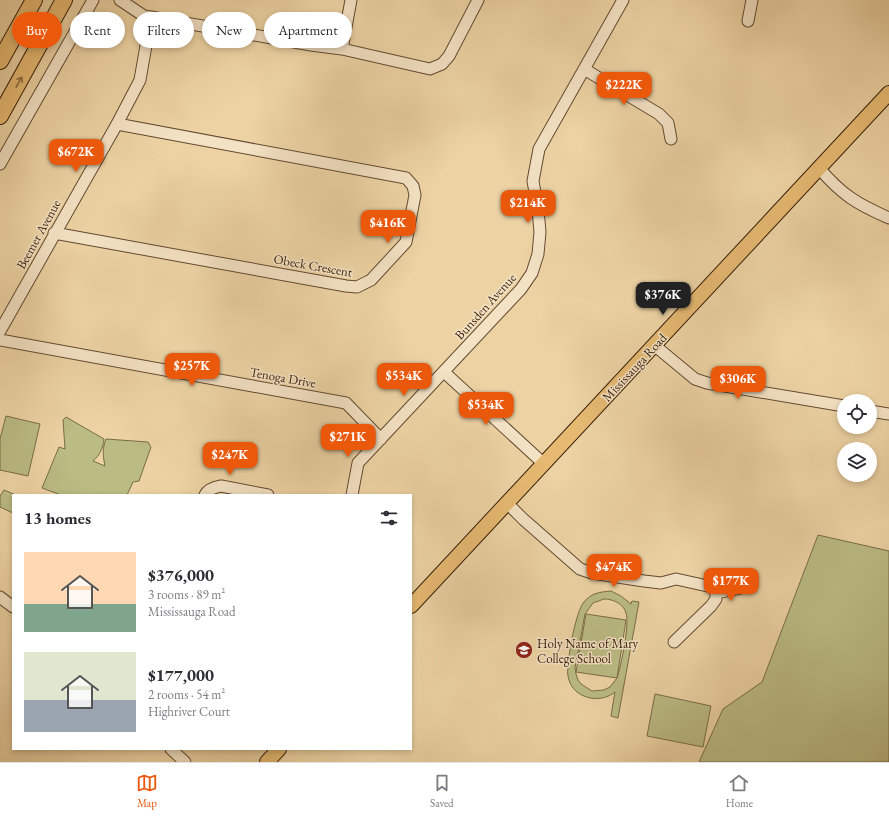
<!DOCTYPE html>
<meta charset="utf-8">
<style>
:root{--surface:#fff;--page:#f2f2f3;--text:#2b2b33;--muted:#7c7c81;--line:#e1e1e2;--accent:#ea580c}
body{margin:0;font-family:"EB Garamond",serif;background:var(--page);color:var(--text);height:100vh;display:flex;flex-direction:column;font-size:15px;white-space:nowrap}
*{box-sizing:border-box;margin:0}
p{font-size:13px;color:var(--muted)}
.icon{flex:none;width:22px;height:22px;fill:none;stroke:currentColor;stroke-width:2;stroke-linecap:round;stroke-linejoin:round}
.map{position:relative;flex:1;overflow:hidden}
.details{position:absolute;left:12px;top:494px;width:400px;height:256px;display:flex;flex-direction:column;background:var(--surface);border-radius:0px;box-shadow:0 2px 6px #0003}
.details>*{flex:none}
.guide{position:absolute;left:12px;top:12px;width:400px;height:36px;display:flex;gap:8px}
.controls{position:absolute;left:837px;top:394px;display:grid;gap:8px}
.controls a{display:grid;place-items:center;width:40px;height:40px;border-radius:50%;background:var(--surface);box-shadow:0 2px 6px #0003;font-size:20px}
.price{position:absolute;translate:-50% -34px;padding:0 9px;border-radius:8px;background:var(--accent);color:#fff;font-size:13px;line-height:26px;filter:drop-shadow(0 1px 2px #0008)}
.price::after{content:'';position:absolute;left:50%;top:24px;width:12px;height:9px;margin-left:-6px;background:inherit;clip-path:polygon(0 0,100% 0,50% 100%)}
.price.on{background:#222;color:#fff}
ul{padding:0;list-style:none}
li{display:flex;align-items:center;gap:12px;height:100px;padding:0 12px}
li span{display:grid;place-items:center;flex:none;width:112px;height:80px;border-radius:0px;color:#555}
li>.icon{margin-inline-start:auto}
span .icon{width:48px;height:48px;fill:#fffc;stroke-width:1}
li b{font-size:17px}
h2{display:flex;justify-content:space-between;align-items:center;height:48px;padding:0 12px;font-size:17px}
.pill{padding:0 14px;border-radius:18px;background:var(--surface);box-shadow:0 2px 6px #0003;font-size:14px;line-height:36px}
.pill.on{background:var(--accent);color:#fff}
.tabs{display:flex;justify-content:space-around;align-items:center;height:56px;border-top:1px solid var(--line);background:var(--surface);font-size:11px;color:var(--muted)}
.tabs a{display:grid;justify-items:center;gap:2px}
.tabs .on{color:var(--accent)}
.map>svg:first-child{display:block}
.green{fill:#bbbb84;stroke:#796c46;fill-rule:evenodd}
.lines{fill:none;stroke-linecap:round;stroke-linejoin:round}
.minor-casing{stroke:#644a30;stroke-width:13}
.major-casing{stroke:#371d09;stroke-width:16}
.highway-casing{stroke:#371d09;stroke-width:18}
.minor{stroke:#f3e2c4;stroke-width:11}
.major{stroke:#e6ba72;stroke-width:14}
.highway{stroke:#e6ba72;stroke-width:16}
.oneway{stroke:#8e6c3e}
.labels{text-anchor:middle;stroke-width:3;stroke-linejoin:round;paint-order:stroke}
.street-label{font-size:13px;fill:#371d09;stroke:#f3e2c4}
.poi-label{font-size:13px;fill:#371d09;stroke:#f3e2c4;text-anchor:start}
</style>
<div class="map">
<svg width="889" height="762" viewBox="0 0 889 762">
<rect width="100%" height="100%" fill="#edd3a4"/>
<filter id="stains"><feTurbulence type="fractalNoise" baseFrequency=".005" numOctaves="4"/><feColorMatrix values="0 0 0 0 .2 0 0 0 0 .09 0 0 0 0 .02 0 0 0 .5 -.17"/></filter>
<radialGradient id="worn" r=".72"><stop offset=".6" stop-color="#630" stop-opacity="0"/><stop offset="1" stop-color="#630" stop-opacity=".3"/></radialGradient>
<path class="green" d="M6,416l34,8 -12,52 -28,-6v-31z
M66,417l38,22c-1,9 -4,16 -11,22l12,5c-2,-10 -3,-17 1,-27l42,3 3,5 -12,34 -6,1 -6,13h-66l-19,-7 17,-41 6,2 -2,-29z
M4,490l12,5h-3v18l-13,-6v-11z
M818,535l71,16v211h-190l24,-53 39,-27z
M611,591l10,5 10,8 1,-3 7,1 -21,116 -7,-2 4,-24c-13,11 -37,8 -45,-9 -2,-5 -3,-11 -2,-15 0,-13 8,-57 16,-66 7,-9 16,-10 27,-11zM604,599c9,0 20,5 22,14 4,10 -5,53 -9,65l9,-58 -40,-6 -10,58 41,6 -7,9 -6,3 -12,1 -11,-7 -3,-4 -2,-6 -1,-6 10,-54 8,-11z
M655,694l56,12 -8,41 -56,-11z"/>
<g class="lines">
<defs>
<path id="minor" d="M120,0l24,16 7,1 160,28 31,4 88,20 12,-5 7,-8 29,-56
M748,21l4,-21
M342,49l9,-49
M584,69l75,45 9,9 3,16
M0,164l93,-164
M819,168c23,27 38,36 70,50
M54,233l292,53 11,1 14,-7 35,-38 9,-47 -2,-9 -7,-8 -289,-54
M0,331l117,-207 23,-44 11,-63
M0,340l346,63 35,36
M654,345l41,34 12,4 137,23
M444,372l100,92
M870,411l19,3
M205,495c3,-6 10,-8 16,-9l47,9
M352,495l6,-32 163,-174 11,-16 6,-19 2,-22 -2,-22 -5,-29 6,-32 84,-149
M507,503l16,16 57,50 12,4 52,8 17,2 15,-4 36,8 4,6v6l-5,7 -37,36
M716,593l25,-5
M0,597l13,10
M171,749l14,13"/>
<path id="major" d="M411,606l478,-513
M267,762l12,-13"/>
<path id="highway" d="M0,61l34,-61
M0,116l64,-116"/>
</defs>
<use href="#minor" class="minor-casing"/>
<use href="#major" class="major-casing"/>
<use href="#highway" class="highway-casing"/>
<use href="#minor" class="minor"/>
<use href="#major" class="major"/>
<use href="#highway" class="highway"/>
</g>
<defs><path id="oneway-shaft" d="M-6 0H5M1.5-3L5.5 0L1.5 3" fill="none" stroke-width="1.6" stroke-linecap="round" stroke-linejoin="round"/></defs>
<use class="oneway" href="#oneway-shaft" transform="translate(19 82) rotate(-61)"/>
<defs>
<symbol id="school-disc" viewBox="-11 -11 22 22"><circle r="9.5" fill="#8f2418" stroke="#f3e2c4"/><path d="M0-5L7-2L0 1L-7-2ZM-4 1L0 2.5L4 1V4Q0 6-4 4Z" fill="#fff"/></symbol>
</defs>
<g fill-rule="evenodd">
<use href="#school-disc" x="514" y="640" width="20" height="20"/>
</g>
<g class="labels">
<g class="street-label">
<text transform="translate(38 234) rotate(-61)" y="5">Beemer Avenue</text>
<text transform="translate(313 265) rotate(10)" y="5">Obeck Crescent</text>
<text transform="translate(485 306) rotate(-48)" y="5">Bunsden Avenue</text>
<text transform="translate(634 367) rotate(-47)" y="5">Mississauga Road</text>
<text transform="translate(283 377) rotate(10)" y="5">Tenoga Drive</text>
</g>
<g class="poi-label">
<text x="537" y="648">Holy Name of Mary<tspan x="537" dy="15">College School</tspan></text>
</g>
</g>
<rect width="100%" height="100%" filter="url(#stains)"/>
<rect width="100%" height="100%" fill="url(#worn)"/>
</svg>
<div class="controls">
<a><svg class="icon" aria-label="locate" viewBox="0 0 24 24"><circle cx="12" cy="12" r="6"/><path d="M12 2v4M12 18v4M2 12h4M18 12h4"/></svg></a>
<a><svg class="icon" aria-label="layers" viewBox="0 0 24 24"><path d="M12 4l9 5-9 5-9-5zM3 14l9 5 9-5"/></svg></a>
</div>
<b class="price" style="left:624px;top:106px">$222K</b>
<b class="price" style="left:76px;top:173px">$672K</b>
<b class="price" style="left:528px;top:224px">$214K</b>
<b class="price" style="left:388px;top:244px">$416K</b>
<b class="price on" style="left:663px;top:316px">$376K</b>
<b class="price" style="left:192px;top:387px">$257K</b>
<b class="price" style="left:404px;top:397px">$534K</b>
<b class="price" style="left:738px;top:400px">$306K</b>
<b class="price" style="left:486px;top:426px">$534K</b>
<b class="price" style="left:348px;top:458px">$271K</b>
<b class="price" style="left:230px;top:476px">$247K</b>
<b class="price" style="left:614px;top:588px">$474K</b>
<b class="price" style="left:731px;top:602px">$177K</b>
<div class="guide">
<a class="pill on">Buy</a>
<a class="pill">Rent</a>
<a class="pill">Filters</a>
<a class="pill">New</a>
<a class="pill">Apartment</a>
</div>
<section class="details">
<h2>13 homes<svg class="icon" aria-label="filters" viewBox="0 0 24 24"><path d="M4 7h16M4 17h16"/><circle cx="9" cy="7" r="2"/><circle cx="15" cy="17" r="2"/></svg></h2>
<ul>
<li><span style="background:linear-gradient(#ffd9b3 65%,#7fa58c 0)"><svg class="icon" aria-label="home" viewBox="0 0 24 24"><path d="M3 11l9-7 9 7M6 9v11h12V9"/></svg></span><div><b>$376,000</b><p>3 rooms · 89 m²</p><p>Mississauga Road</p></div></li>
<li><span style="background:linear-gradient(#dfe7d0 60%,#9aa5b1 0)"><svg class="icon" aria-label="home" viewBox="0 0 24 24"><path d="M3 11l9-7 9 7M6 9v11h12V9"/></svg></span><div><b>$177,000</b><p>2 rooms · 54 m²</p><p>Highriver Court</p></div></li>
</ul>
</section>
</div>
<nav class="tabs">
<a class="on"><svg class="icon" aria-label="map" viewBox="0 0 24 24"><path d="M3 6l6-2 6 2 6-2v14l-6 2-6-2-6 2zM9 4v14M15 6v14"/></svg>Map</a>
<a><svg class="icon" aria-label="saved" viewBox="0 0 24 24"><path d="M7 4h10v16l-5-4-5 4z"/></svg>Saved</a>
<a><svg class="icon" aria-label="home" viewBox="0 0 24 24"><path d="M3 11l9-7 9 7M6 9v11h12V9"/></svg>Home</a>
</nav>
